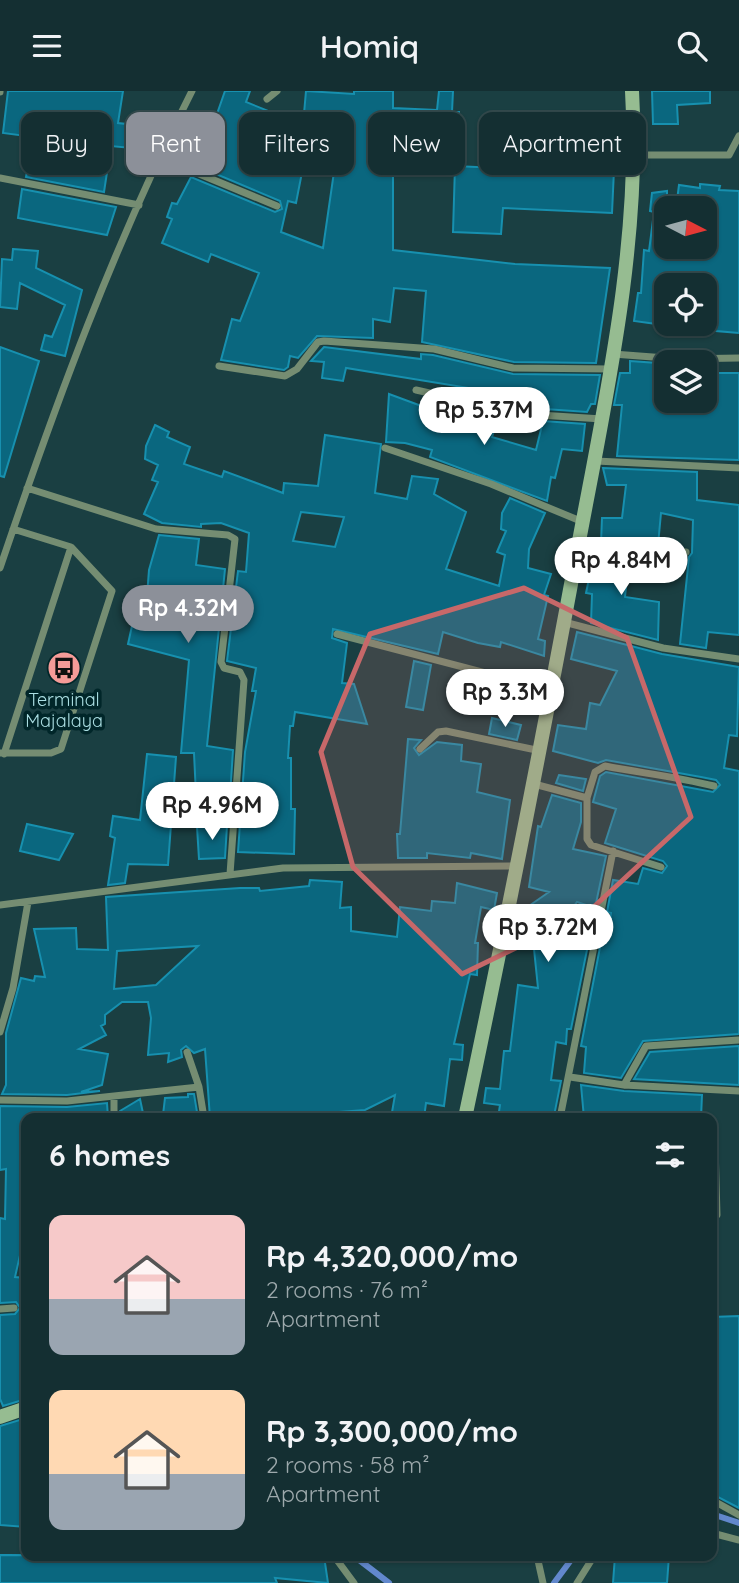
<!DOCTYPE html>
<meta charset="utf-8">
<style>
:root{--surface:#142f32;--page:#1d373a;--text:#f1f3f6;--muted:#9da9ac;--line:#334a4d;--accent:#8c9099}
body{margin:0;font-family:Quicksand,sans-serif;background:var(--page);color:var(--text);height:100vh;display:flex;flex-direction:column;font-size:26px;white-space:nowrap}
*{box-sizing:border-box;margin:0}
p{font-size:23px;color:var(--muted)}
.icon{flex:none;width:38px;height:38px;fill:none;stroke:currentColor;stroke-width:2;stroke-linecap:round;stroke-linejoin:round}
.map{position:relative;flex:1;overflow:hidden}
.panel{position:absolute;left:21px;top:1022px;width:696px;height:448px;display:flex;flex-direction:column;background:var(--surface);border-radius:14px;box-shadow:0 2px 5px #0004,0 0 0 2px var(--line)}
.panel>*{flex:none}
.guide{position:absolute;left:21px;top:21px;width:698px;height:63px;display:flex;gap:14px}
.needle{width:46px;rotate:96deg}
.tools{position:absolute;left:654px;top:105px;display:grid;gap:14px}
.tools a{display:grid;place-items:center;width:63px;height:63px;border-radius:14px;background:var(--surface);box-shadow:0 2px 5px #0004,0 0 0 2px var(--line);font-size:35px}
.price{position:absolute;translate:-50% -60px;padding:0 16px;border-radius:24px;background:#fff;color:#222;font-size:23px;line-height:46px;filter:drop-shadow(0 2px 4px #0008)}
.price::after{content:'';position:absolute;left:50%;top:42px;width:21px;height:16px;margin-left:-10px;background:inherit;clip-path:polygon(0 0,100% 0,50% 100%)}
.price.on{background:var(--accent);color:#fff}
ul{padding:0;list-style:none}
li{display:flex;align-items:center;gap:21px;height:175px;padding:0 28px}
li span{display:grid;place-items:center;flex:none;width:196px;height:140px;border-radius:14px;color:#555}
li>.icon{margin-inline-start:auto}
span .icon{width:84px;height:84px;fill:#fffc;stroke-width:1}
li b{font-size:30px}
h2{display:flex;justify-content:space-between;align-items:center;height:84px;padding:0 28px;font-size:30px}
.tag{padding:0 24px;border-radius:14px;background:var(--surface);box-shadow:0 2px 5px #0004,0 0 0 2px var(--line);font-size:24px;line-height:63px}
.tag.on{background:var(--accent);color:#fff}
header{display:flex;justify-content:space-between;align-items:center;height:91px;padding:0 28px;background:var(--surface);font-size:32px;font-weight:600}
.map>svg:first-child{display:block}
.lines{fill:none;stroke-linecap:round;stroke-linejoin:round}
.stream{stroke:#6288cd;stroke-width:6}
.building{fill:#0a677f;stroke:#1790af;stroke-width:2;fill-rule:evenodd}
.street{stroke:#758d72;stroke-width:7}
.secondary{stroke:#96bc91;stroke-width:14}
.marked{fill:#c76869;fill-opacity:0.2;stroke:#c76869;stroke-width:5;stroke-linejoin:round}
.labels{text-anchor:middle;stroke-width:7;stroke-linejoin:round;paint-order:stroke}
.poi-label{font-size:18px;fill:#abdfe3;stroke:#002629}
</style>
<header><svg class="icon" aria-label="menu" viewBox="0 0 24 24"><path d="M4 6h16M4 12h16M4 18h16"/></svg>Homiq<svg class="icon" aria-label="search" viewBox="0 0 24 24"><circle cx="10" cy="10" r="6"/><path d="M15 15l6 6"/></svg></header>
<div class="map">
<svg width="739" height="1492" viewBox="0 0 739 1492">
<rect width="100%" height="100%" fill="#1a3f42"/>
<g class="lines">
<path class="stream" d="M712,1423l27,9
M354,1465l35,27
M554,1492l20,-27"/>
</g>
<path class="building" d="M8,0h115l-5,32 27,3 -3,23 -31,-3 -7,46 -78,-15 8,-40 -31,-4z
M225,0h25l-4,11 57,23 3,-34 48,3v-3h39v17l44,2 2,-19h14l-1,21h7l-2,32 -64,-3v109l122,14 95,4 -14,95 -82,-1 -92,-20 4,-51 -32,-3 -4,34 -17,-3v19l-56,-2 -19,22 -8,-2 -2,11 -4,3 -63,-10 11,-41 8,2 19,-48 -48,-19 -3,8 -46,-19 10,-24 -5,-2 5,-14 5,1 14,-27 84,35 7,-3 -2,-8 -83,-35 3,-6 -17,-8 12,-28 16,7zM304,71l31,3 -12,83 -42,-16 7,-31 8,2z
M652,0h58v12l-33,2 1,19h-25z
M588,56l27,1 -3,65 -109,-5 -2,26 -48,-2 2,-66 132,6z
M700,93l20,2 -1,4 20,1v142l-23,-2v-4h-11v-42h-38l-3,40 -30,-4 4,-28h3l3,-43 5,1 5,-39 -4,-1 2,-18 15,-2v56h38v-39h-29l3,-23 21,3z
M22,98l94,18 -9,28 -89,-17z
M13,158l25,2 -2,17 46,22 -17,66 -24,-6 4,-15 7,2 13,-32 -45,-22 -3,26 -17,-2 2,-48 10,1z
M0,256l39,14 -35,116 -4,-1z
M324,256l97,12v-5l12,1 80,19 87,1 -5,29h-4l-4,8 -42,-3 -4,-7 -54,-3 -13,-2 1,-8 -129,-21 -3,13 -21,-3 2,-16 -13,-1z
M630,270l27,2 -1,10h11v28h38v-28h34v87l-122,-4 5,-51h-8l6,-32h10z
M389,303l92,34v3l12,3 -1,3 44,13 7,-29 42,3 -3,27 -20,-2 -7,29 -4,-1 -4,24 -117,-44 2,-7 -27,-7 -19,-1z
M155,334l14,7 -2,5 23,10 -6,17 38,13 2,-6 59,22 1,-10 34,3 7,-51 56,9 -6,49 32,6 5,-23 26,3 -4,15 32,18 -20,57 53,17 6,-31 -8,-3 9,-21 -5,-2 1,-16 8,-15 35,15 -16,36 -1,19 23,6 -7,21 4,1 -10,43 7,2 -1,15 -43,-14 -1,5 -22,-4 -35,-11 -5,22 -105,-25 -1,9 15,5 -5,40 12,1 13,40 -72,-12 -2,14h-3l-2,32h3v51h4l-1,45 -56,-2 7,-100 11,-61h-4l4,-23 -29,-7 11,-90 8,1 3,-39 -28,-10 -20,1v3l-39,-4 -18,-9 14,-32 -6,-2 6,-15 -13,-6 1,-13zM301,421l43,5 -9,30 -42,-6z
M603,377l94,4v28l42,5v130l-31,-3 -2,16 -26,-4 9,-87 3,-4 1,-33 -32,-7 -3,32 -57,-2 1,-25h20l4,-33h-19z
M159,444l40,4 -3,26 29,4 -18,177 26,4 -3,46 -34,-1 -2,-42h-13l8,-93 -61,-16 11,-50 8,2 2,-26z
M594,464l63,2v6l-23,-1 -1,7 -5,-1 -3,29 34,5 -1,38 -67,-17 1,-29 -6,-1z
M577,541l85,22 77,13 -2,69 -8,-1 -5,33 15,3v263l-96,7 -22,37 -37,-5 2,-26 -5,-1 20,-104 7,-3 3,-26 -4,-1 6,-32 25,4 5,-16 19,5 5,-7 -4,-5 -58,-18 11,-34 -23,-7 7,-26 6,-4 107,20 7,-7 -4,-5 -15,-3 -95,-17 -8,3 -45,-12 5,-26 28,4 4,-26 10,2 17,-34 -46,-12z
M414,570l17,4 -8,45 -17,-3z
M492,627l29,7 -4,15 -28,-6z
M408,648l13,1 -7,8 5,7 18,-13 25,3 -1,16 20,3 -4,28 33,8 -8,59 -31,-6 -1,5 -43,-5v5h-29l-1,-24h3z
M147,663l29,3 -8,108 -40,-1 -3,19 -17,2 7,-47 -5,-2 3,-20 27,4z
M559,684l27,4 -3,12 -27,-8z
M552,704l29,8v19l-8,27 33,7 -11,52 -18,-6 -8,11 -6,22 26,5 -18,89h-4l-1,15 -10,-2 -5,38 10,1 -7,35 -35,-4 -1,6h-20l2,-13 -16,-2 2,-15 14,1 4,-38h6l8,-66 20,3 -4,-39 -23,-5 4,-18 8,2 3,-20 23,-16 -20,-5 9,-61 3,1z
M27,733l46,10 -14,26 -39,-9z
M227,735l-2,32 -26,1 -2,-32z
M310,789l32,2 -2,26 11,-1v24l46,6 3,-30 31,4 1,-10 23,2 2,-20 40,10 -3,17 -13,-3 -6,36h3l-1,32 -7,-1 -16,70 9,1 -1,15 -12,-1 -6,47 -18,-3 -2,15h-33l4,-23 -30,15 -38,3 2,5h-119l-5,-69 -11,4 -8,-7 -5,4 1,7 -14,5 1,-9 -21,2 3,-37 -3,-16h-26l-17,13v9l-4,2 5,9 -27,14 29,5 -6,31 -21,7 19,-1 -33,4 -65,-1 4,-9v-52l15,-55 13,3 1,-5 10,1 -11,-48 42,-1 1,21 31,1 -2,-53 134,-9h19l1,3 49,-5zM198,855l-42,39 -42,4 3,-38z
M739,955v39l-105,-6 16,-27z
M581,994l43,6 78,4 -1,23h-117z
M188,1003h6l4,24h-11l1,-4 -25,1 2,-17 23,-1z
M140,1008l4,19h-24v-7z
M107,1012l1,15 -62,-5 -1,5h-19v111l-11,48 11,1v121l-23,7 -3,-7v-84l15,-1 5,-6 -4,-6 -16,1v-85l5,1 1,-50 -6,1v-64l67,1z
M739,1225v192l-27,-14v-177z
M26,1327v109l-26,-2v-99z
M0,1464l324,1 4,27 -53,-5 2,5h-277z
M615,1465h54l-2,27h-54z"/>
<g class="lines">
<path class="street" d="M0,1v-1
M267,8l10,-8
M634,64h95l10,-19
M158,66l119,49
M0,87l139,27
M613,263l66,5 60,-1
M219,275l66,10 12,-7 21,-27 6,-1 110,8 79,19 98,1
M416,299l108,24 78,5
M385,357l106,36 92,38
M596,370l143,7
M27,397l129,41 72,6 7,4 -14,123 3,6 16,4 4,8 -14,194
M578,457l108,4
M0,477c55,-163 114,-324 192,-477
M564,531l99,26 76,11
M337,543l214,56
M420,658l18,-17 8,-1 95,20
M0,662h51l10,-4 51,-158 -41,-44 -58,-18
M4,663l67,-207
M534,693l53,14v41l4,6 70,22
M587,707l8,-26 10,-6c37,7 72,11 109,20
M0,814l283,-37 234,-2
M0,941l13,-44 15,-86
M187,961l12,35 5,31
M570,986l54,8 115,6
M624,994l22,-39 93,-6
M114,1005v22
M0,1009l67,1 132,-14
M560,1027l53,-267
M712,1050l3,4 2,70 -5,6
M0,1218l14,-1
M712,1409l27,15
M712,1442l27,7
M334,1465l20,27
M537,1465l6,27
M577,1492l17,-27"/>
<path class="secondary" d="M465,1027c40,-188 77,-377 112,-566 28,-151 64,-307 55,-461
M0,1326l26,-9"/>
</g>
<path class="marked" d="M524,497l103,50 64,179 -105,97 -124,60 -109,-107 -32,-115 49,-118z"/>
<defs>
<symbol id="bus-disc" viewBox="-11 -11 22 22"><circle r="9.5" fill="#f59b98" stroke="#002629"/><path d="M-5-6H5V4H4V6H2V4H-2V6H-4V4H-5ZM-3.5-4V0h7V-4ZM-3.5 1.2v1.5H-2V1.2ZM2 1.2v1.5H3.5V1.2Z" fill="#111"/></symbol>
</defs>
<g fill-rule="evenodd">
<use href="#bus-disc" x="45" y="558" width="38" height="38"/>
</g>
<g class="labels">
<g class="poi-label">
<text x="64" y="615">Terminal<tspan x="64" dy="21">Majalaya</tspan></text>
</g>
</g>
</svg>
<div class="tools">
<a><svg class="needle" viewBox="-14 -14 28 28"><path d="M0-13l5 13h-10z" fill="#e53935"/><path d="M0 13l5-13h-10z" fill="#9da9ac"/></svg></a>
<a><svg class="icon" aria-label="locate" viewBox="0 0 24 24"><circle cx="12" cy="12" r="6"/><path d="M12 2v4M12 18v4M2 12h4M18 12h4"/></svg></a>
<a><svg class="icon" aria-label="layers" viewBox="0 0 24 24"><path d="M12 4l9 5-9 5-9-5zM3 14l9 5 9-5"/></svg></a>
</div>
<b class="price" style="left:484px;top:356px">Rp 5.37M</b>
<b class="price" style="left:621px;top:506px">Rp 4.84M</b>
<b class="price on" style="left:188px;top:554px">Rp 4.32M</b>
<b class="price" style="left:505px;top:638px">Rp 3.3M</b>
<b class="price" style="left:212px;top:751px">Rp 4.96M</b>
<b class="price" style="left:548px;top:873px">Rp 3.72M</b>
<div class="guide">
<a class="tag">Buy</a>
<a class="tag on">Rent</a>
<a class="tag">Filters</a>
<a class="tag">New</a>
<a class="tag">Apartment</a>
</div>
<section class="panel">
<h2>6 homes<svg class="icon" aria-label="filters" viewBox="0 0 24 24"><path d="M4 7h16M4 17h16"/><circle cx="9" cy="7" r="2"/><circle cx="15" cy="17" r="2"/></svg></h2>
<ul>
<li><span style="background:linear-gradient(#f6c9c9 60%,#9aa5b1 0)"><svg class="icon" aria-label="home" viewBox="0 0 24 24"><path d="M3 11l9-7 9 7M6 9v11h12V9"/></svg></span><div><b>Rp 4,320,000/mo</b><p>2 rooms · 76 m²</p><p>Apartment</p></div></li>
<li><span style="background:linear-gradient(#ffd9b3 60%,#9aa5b1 0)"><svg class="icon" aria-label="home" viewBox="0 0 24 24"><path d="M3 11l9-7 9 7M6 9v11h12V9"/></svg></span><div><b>Rp 3,300,000/mo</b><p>2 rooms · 58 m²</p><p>Apartment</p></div></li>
</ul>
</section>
</div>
